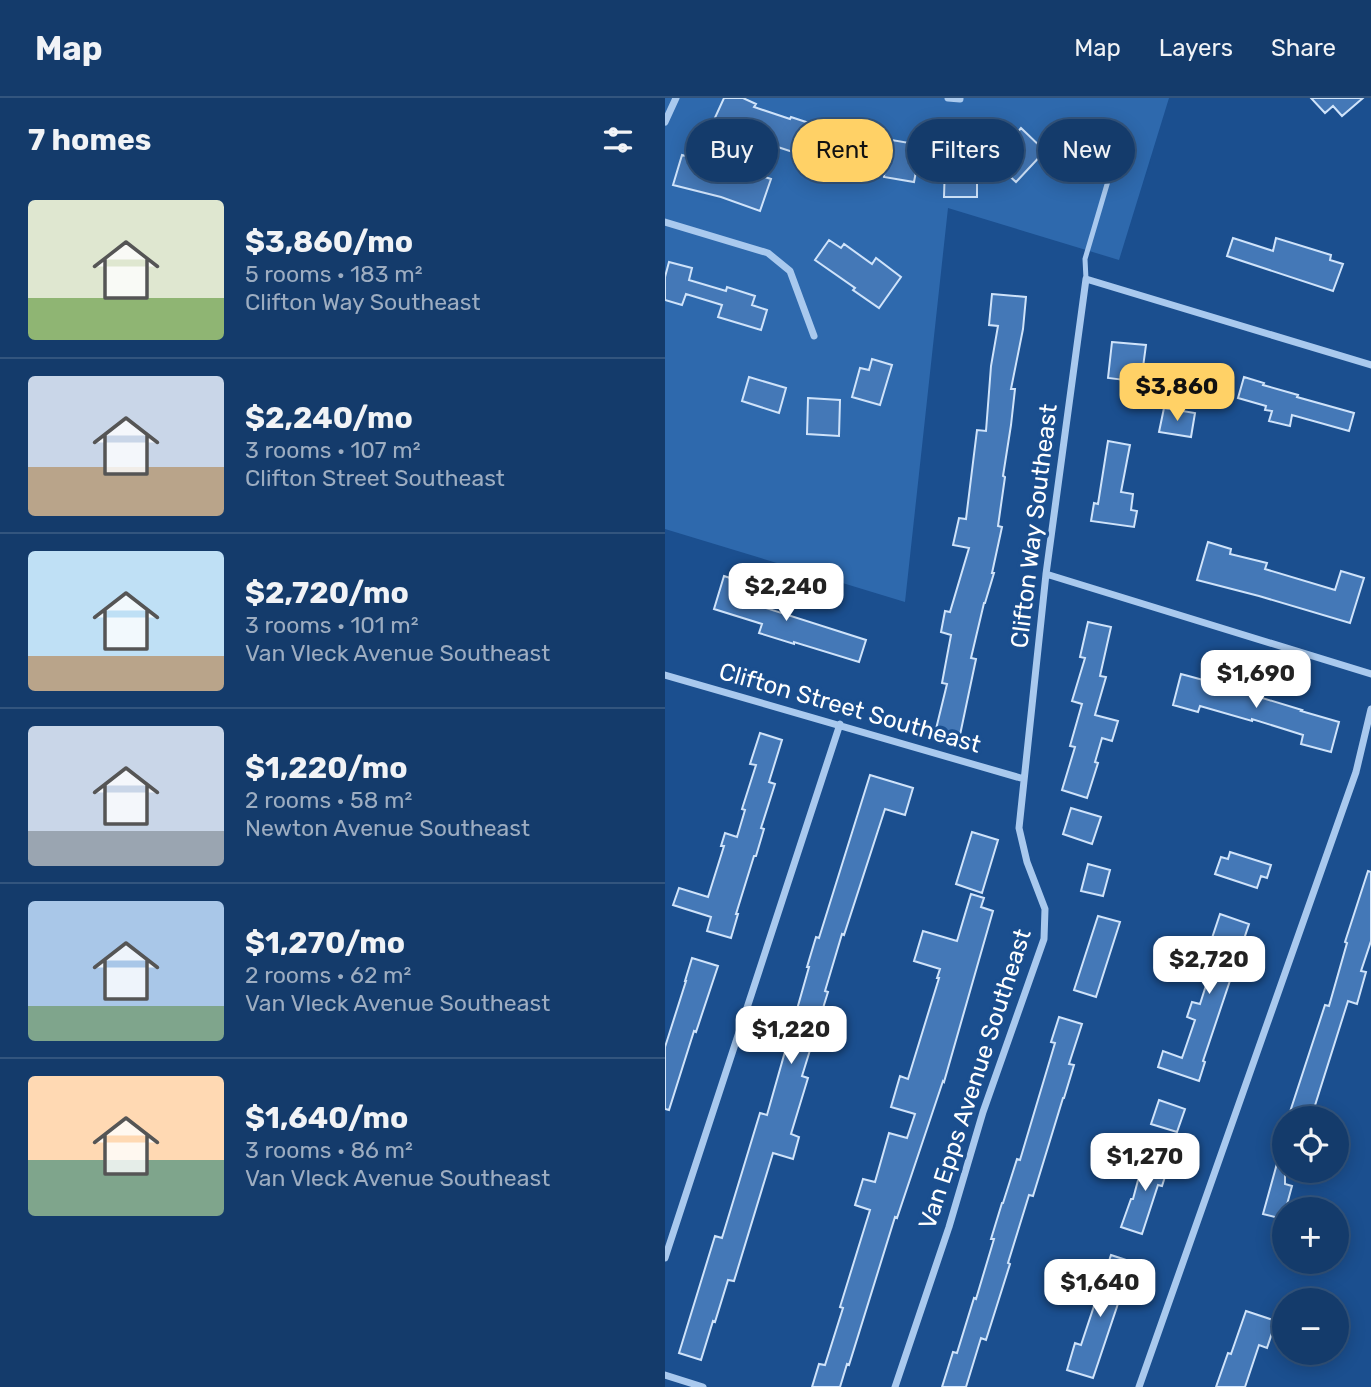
<!DOCTYPE html>
<meta charset="utf-8">
<style>
:root{--surface:#143b6b;--page:#1d4271;--text:#f1f3f6;--muted:#9dadc1;--line:#33557e;--accent:#ffd166}
body{margin:0;font-family:Rubik,sans-serif;background:var(--page);color:var(--text);height:100vh;display:flex;flex-direction:column;font-size:26px;white-space:nowrap}
*{box-sizing:border-box;margin:0}
p{font-size:23px;color:var(--muted)}
.icon{flex:none;width:38px;height:38px;fill:none;stroke:currentColor;stroke-width:2;stroke-linecap:round;stroke-linejoin:round}
.map{position:relative;flex:1;overflow:hidden}
.drawer{display:flex;flex-direction:column;background:var(--surface);width:665px}
.drawer>*{flex:none}
.banner{position:absolute;left:21px;top:21px;width:579px;height:63px;display:flex;gap:14px}
.fabs{position:absolute;left:607px;top:1008px;display:grid;gap:14px}
.fabs a{display:grid;place-items:center;width:77px;height:77px;border-radius:50%;background:var(--surface);box-shadow:0 4px 18px #0003,0 0 0 2px var(--line);font-size:35px}
.price{position:absolute;translate:-50% -60px;padding:0 16px;border-radius:14px;background:#fff;color:#222;font-size:23px;line-height:46px;filter:drop-shadow(0 2px 4px #0008)}
.price::after{content:'';position:absolute;left:50%;top:42px;width:21px;height:16px;margin-left:-10px;background:inherit;clip-path:polygon(0 0,100% 0,50% 100%)}
.price.on{background:var(--accent);color:#111}
ul{padding:0;list-style:none}
li{display:flex;align-items:center;gap:21px;height:175px;padding:0 28px}
li+li{border-top:2px solid var(--line)}
li span{display:grid;place-items:center;flex:none;width:196px;height:140px;border-radius:7px;color:#555}
li>.icon{margin-inline-start:auto}
span .icon{width:84px;height:84px;fill:#fffc;stroke-width:1}
li b{font-size:30px}
h2{display:flex;justify-content:space-between;align-items:center;height:84px;padding:0 28px;font-size:30px}
.chip{padding:0 24px;border-radius:32px;background:var(--surface);box-shadow:0 4px 18px #0003,0 0 0 2px var(--line);font-size:24px;line-height:63px}
.chip.on{background:var(--accent);color:#111}
header{display:flex;align-items:center;gap:42px;box-sizing:border-box;height:98px;padding:0 35px;background:var(--surface);border-bottom:2px solid var(--line)}
header strong{font-size:33px}
nav{display:flex;gap:38px;margin-inline-start:auto;font-size:24px}
main{display:flex;flex:1;min-height:0}
.map>svg:first-child{display:block}
.green{fill:#2e69ad}
.building{fill:#4478b7;stroke:#cfe3fa;stroke-width:2}
.lines{fill:none;stroke-linecap:round;stroke-linejoin:round}
.service{stroke:#a9c9ee;stroke-width:5}
.minor{stroke:#a9c9ee;stroke-width:7}
.labels{text-anchor:middle;stroke-width:7;stroke-linejoin:round;paint-order:stroke}
.street-label{font-size:24px;fill:#fff;stroke:#1b4f8f}
</style>
<header>
<strong>Map</strong>
<nav><a>Map</a><a>Layers</a><a>Share</a></nav>
</header>
<main>
<section class="drawer">
<h2>7 homes<svg class="icon" aria-label="filters" viewBox="0 0 24 24"><path d="M4 7h16M4 17h16"/><circle cx="9" cy="7" r="2"/><circle cx="15" cy="17" r="2"/></svg></h2>
<ul>
<li><span style="background:linear-gradient(#dfe7d0 70%,#8fb573 0)"><svg class="icon" aria-label="home" viewBox="0 0 24 24"><path d="M3 11l9-7 9 7M6 9v11h12V9"/></svg></span><div><b>$3,860/mo</b><p>5 rooms · 183 m²</p><p>Clifton Way Southeast</p></div></li>
<li><span style="background:linear-gradient(#c9d6e8 65%,#b9a48a 0)"><svg class="icon" aria-label="home" viewBox="0 0 24 24"><path d="M3 11l9-7 9 7M6 9v11h12V9"/></svg></span><div><b>$2,240/mo</b><p>3 rooms · 107 m²</p><p>Clifton Street Southeast</p></div></li>
<li><span style="background:linear-gradient(#bfe0f5 75%,#b9a48a 0)"><svg class="icon" aria-label="home" viewBox="0 0 24 24"><path d="M3 11l9-7 9 7M6 9v11h12V9"/></svg></span><div><b>$2,720/mo</b><p>3 rooms · 101 m²</p><p>Van Vleck Avenue Southeast</p></div></li>
<li><span style="background:linear-gradient(#c9d6e8 75%,#9aa5b1 0)"><svg class="icon" aria-label="home" viewBox="0 0 24 24"><path d="M3 11l9-7 9 7M6 9v11h12V9"/></svg></span><div><b>$1,220/mo</b><p>2 rooms · 58 m²</p><p>Newton Avenue Southeast</p></div></li>
<li><span style="background:linear-gradient(#a9c7e8 75%,#7fa58c 0)"><svg class="icon" aria-label="home" viewBox="0 0 24 24"><path d="M3 11l9-7 9 7M6 9v11h12V9"/></svg></span><div><b>$1,270/mo</b><p>2 rooms · 62 m²</p><p>Van Vleck Avenue Southeast</p></div></li>
<li><span style="background:linear-gradient(#ffd9b3 60%,#7fa58c 0)"><svg class="icon" aria-label="home" viewBox="0 0 24 24"><path d="M3 11l9-7 9 7M6 9v11h12V9"/></svg></span><div><b>$1,640/mo</b><p>3 rooms · 86 m²</p><p>Van Vleck Avenue Southeast</p></div></li>
</ul>
</section>
<div class="map">
<svg width="706" height="1289" viewBox="0 0 706 1289">
<rect width="100%" height="100%" fill="#1b4f8f"/>
<path class="green" d="M0,0h504l-50,162 -171,-52 -43,394 -240,-73z"/>
<path class="building" d="M59,0h19l13,6 -2,3 36,12 1,-2 21,7 -10,31 -52,-17 -37,-16z
M646,0h52l-21,18 -9,-10 -8,7z
M172,30l32,2 -1,6 53,9 -7,37 -30,-5 1,-10 -51,-4z
M356,30l24,23 -29,31 -23,-21z
M17,57l48,14 1,-3 40,13 -11,32 -39,-14 -48,-12z
M280,66l32,1v32h-33z
M568,140l40,13 3,-13 55,17 -1,5 13,4 -10,27 -106,-35z
M164,142l12,8 3,-4 28,20 4,-6 25,19 -22,31 -26,-18 2,-2 -40,-28z
M4,164l23,6 -3,12 37,11 1,-4 28,9 -3,9 15,5 -6,20 -43,-13 4,-12 -36,-11 -4,11 -17,-5v-23z
M327,196l34,3 -3,32 -12,60h4l-4,36 -8,51 2,1 -7,49 4,1 -10,46h2l-9,30h-1l-13,55 5,1 -16,76 -24,-6 11,-45 -5,-1 9,-48 -10,-3 4,-21 5,1 19,-64 -16,-3 6,-27 7,1 11,-89 9,1 5,-65 7,-40 -9,-1z
M447,244l34,3 -5,37 -33,-4z
M207,261l20,6 -12,40 -28,-8 8,-29 9,2z
M84,279l37,11 -7,25 -37,-12z
M579,279l20,6 -1,2 35,10 -1,2 57,16 -5,18 -57,-16 -2,11 -21,-5 3,-10 -7,-1 1,-4 -28,-8z
M143,300l32,2 -1,36 -32,-2z
M499,310l31,5 -4,24 -32,-5z
M443,343l22,4 -9,47 12,2 -2,16 6,1 -3,16 -43,-6 3,-18 4,1z
M543,444l23,7 -1,5 37,9 -2,6 70,21 6,-19 23,7 -14,45 -91,-27 -62,-16z
M59,478l28,9 -5,17 119,38 -7,22 -65,-20v2l-35,-11 3,-9 -48,-15z
M423,524l23,5 -11,49 6,1 -11,38 23,6 -6,20 -10,-3 -7,24 3,1 -11,35 -25,-8 13,-43 -5,-1 12,-42 -10,-3 13,-43 -5,-1z
M516,576l78,21v2l43,13 -1,1 38,11 -8,30 -30,-8 2,-9 -51,-16v2l-52,-15 -2,6 -25,-7z
M95,635l22,7 -13,42 6,2 -14,44 3,1 -8,27h-2l-18,58h2l-7,24 -24,-7 4,-14 -38,-12 6,-17 29,9 16,-51h-3l4,-13 12,4 8,-27 -3,-1 14,-44 -6,-1z
M205,677l43,13 -8,27 -20,-6 -41,126 -2,-1 -17,57 3,1 -26,84 6,2 -17,56 8,3 -6,22 -20,-6 -39,128 -6,-1 -13,42 -2,-1 -12,39 -22,-7 36,-117 7,2 38,-125 7,2 42,-148h-2l9,-30 3,1z
M406,710l30,9 -9,27 -29,-10z
M307,734l26,8 -16,53 -26,-9z
M565,754l41,13 -4,13 -6,-2 -4,12 -42,-14 6,-17 7,2z
M423,766l22,6 -7,26 -22,-5z
M703,773l3,1v69l-10,30 5,1 -9,32 -9,-3 -37,117h-23l37,-113 4,1 18,-63 -2,-1z
M306,796l13,4 -3,9 12,4 -49,171 -1,-1 -46,137 -2,-1 -46,148 -2,-1 -7,23h-28l7,-23 6,1 18,-57 -3,-1 30,-97 -15,-5 8,-26 12,3 14,-49 18,5 8,-24 -24,-7 9,-31 8,3 31,-101h-2l3,-9 -26,-8 9,-30 34,10z
M555,816l29,10 -46,137 2,1 -6,19 -41,-14 5,-16 19,7 13,-38 -8,-3 5,-15 8,2 9,-28 -18,-6 6,-17 9,3z
M433,818l22,6 -24,75 -22,-7z
M27,860l26,8 -22,66 -2,-1 -25,79 -4,-1v-62l21,-66h-1z
M394,919l23,7 -13,40 5,1 -10,33h-1l-30,98 -4,-1 -21,68 2,1 -24,76 -5,-2 -15,49h-24l11,-35 4,1 17,-55 2,1 18,-60h-3l11,-36h1l14,-44 3,1 35,-117 -4,-1z
M494,1002l26,9 -8,23 -26,-8z
M616,1051l4,1v34l7,2 -9,33 -20,-5z
M480,1056l25,7 -8,25 -4,-1 -16,49 -21,-7 10,-28h2z
M446,1157l21,7 -39,116 -26,-8 8,-27 6,2z
M581,1213l30,10 -9,27 -8,-3 -14,42h-29l12,-34 3,1z"/>
<g class="lines">
<path class="service" d="M421,181l-1,-20 23,-78"/>
<path class="minor" d="M283,0l12,1
M0,24l11,-24
M0,124l103,31 22,18 24,65
M381,476l325,100
M0,577l359,104
M0,1160l175,-534
M0,1277l38,12
M230,1289l54,-160 34,-115 61,-173 1,-30 -18,-47 -8,-34 27,-254 40,-295 285,86
M474,1289l217,-615 15,-63"/>
</g>
<g class="labels">
<g class="street-label">
<text transform="translate(369 428) rotate(-83)" y="8">Clifton Way Southeast</text>
<text transform="translate(185 610) rotate(16)" y="8">Clifton Street Southeast</text>
<text transform="translate(310 981) rotate(-72)" y="8">Van Epps Avenue Southeast</text>
</g>
</g>
</svg>
<div class="fabs">
<a><svg class="icon" aria-label="locate" viewBox="0 0 24 24"><circle cx="12" cy="12" r="6"/><path d="M12 2v4M12 18v4M2 12h4M18 12h4"/></svg></a>
<a>+</a>
<a>−</a>
</div>
<b class="price on" style="left:512px;top:325px">$3,860</b>
<b class="price" style="left:121px;top:525px">$2,240</b>
<b class="price" style="left:591px;top:612px">$1,690</b>
<b class="price" style="left:544px;top:898px">$2,720</b>
<b class="price" style="left:126px;top:968px">$1,220</b>
<b class="price" style="left:480px;top:1095px">$1,270</b>
<b class="price" style="left:435px;top:1221px">$1,640</b>
<div class="banner">
<a class="chip">Buy</a>
<a class="chip on">Rent</a>
<a class="chip">Filters</a>
<a class="chip">New</a>
</div>
</div>
</main>
